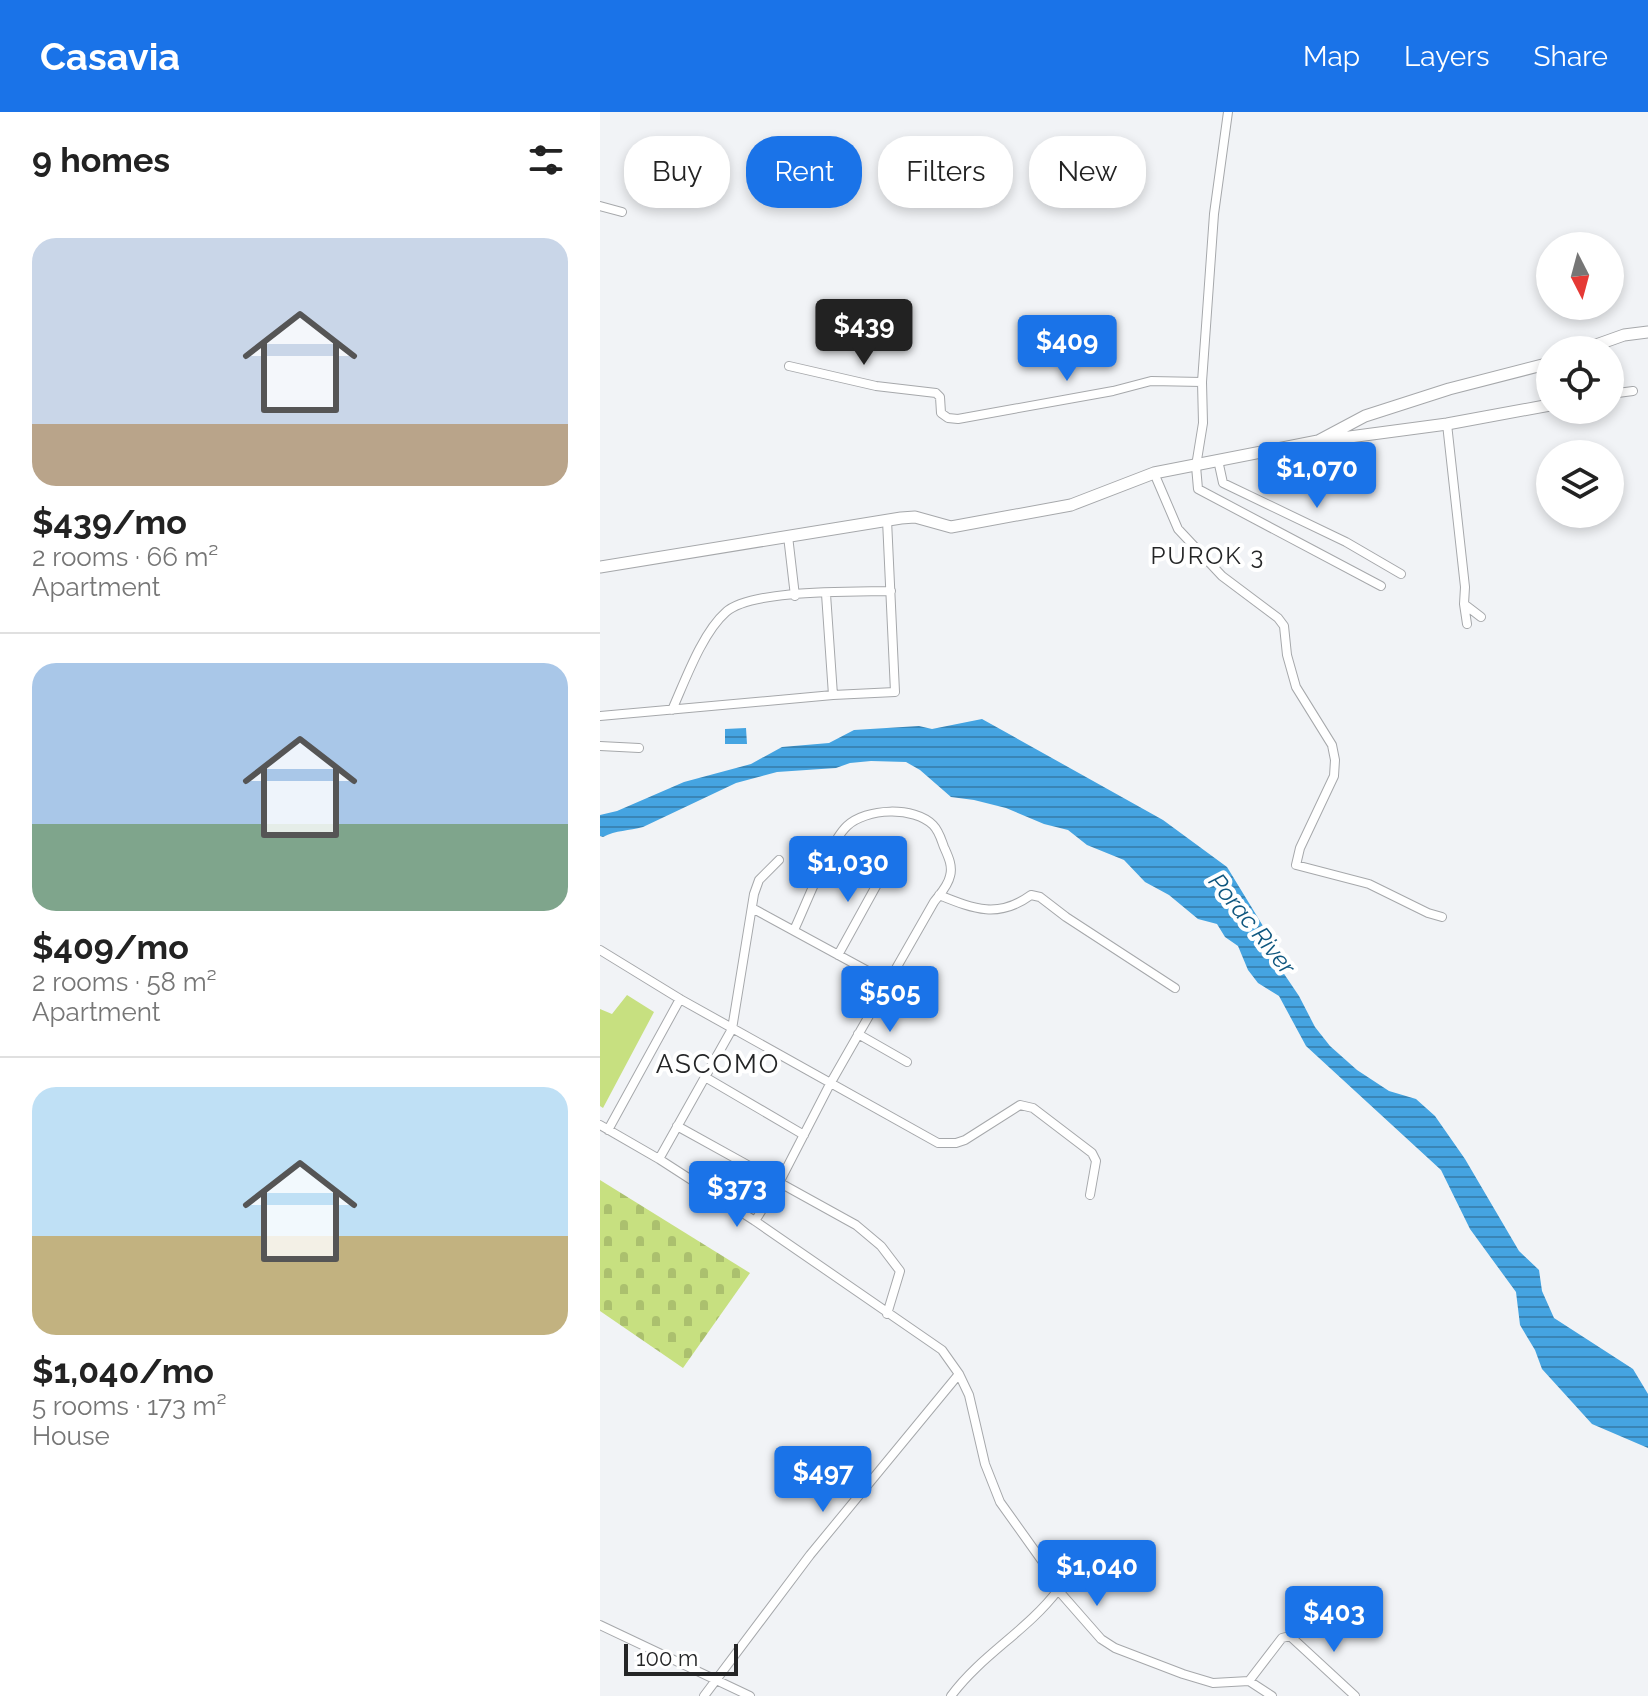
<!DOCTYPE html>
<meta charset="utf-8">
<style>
:root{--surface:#fff;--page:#f6f6f6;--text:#222;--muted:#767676;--line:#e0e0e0;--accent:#1a73e8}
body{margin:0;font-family:Raleway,sans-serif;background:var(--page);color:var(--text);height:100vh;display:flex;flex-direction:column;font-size:30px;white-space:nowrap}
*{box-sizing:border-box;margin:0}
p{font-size:26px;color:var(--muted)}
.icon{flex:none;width:44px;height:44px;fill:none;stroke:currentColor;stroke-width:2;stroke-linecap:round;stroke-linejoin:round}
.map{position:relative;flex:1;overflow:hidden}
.sheet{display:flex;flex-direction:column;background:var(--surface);width:600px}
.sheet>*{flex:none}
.banner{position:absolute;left:24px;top:24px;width:760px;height:72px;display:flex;gap:16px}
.needle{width:52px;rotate:174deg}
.buttons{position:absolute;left:936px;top:120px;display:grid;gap:16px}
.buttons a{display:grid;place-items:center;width:88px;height:88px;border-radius:50%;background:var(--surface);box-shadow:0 4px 12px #0003;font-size:40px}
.scale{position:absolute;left:24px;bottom:20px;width:114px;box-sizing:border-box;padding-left:8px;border:4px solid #242526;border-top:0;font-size:22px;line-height:28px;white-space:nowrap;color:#242526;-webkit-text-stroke:6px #fff;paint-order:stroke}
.price{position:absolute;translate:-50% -68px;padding:0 18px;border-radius:8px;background:var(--accent);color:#fff;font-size:26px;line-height:52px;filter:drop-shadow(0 2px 4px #0008)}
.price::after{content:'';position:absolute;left:50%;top:48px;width:24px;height:18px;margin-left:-12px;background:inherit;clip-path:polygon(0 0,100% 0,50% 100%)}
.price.selected{background:#222;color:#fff}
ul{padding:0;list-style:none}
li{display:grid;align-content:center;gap:16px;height:424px;padding:0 32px}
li+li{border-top:2px solid var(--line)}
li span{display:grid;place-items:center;height:248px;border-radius:24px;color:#555}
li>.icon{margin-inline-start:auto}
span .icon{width:144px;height:144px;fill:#fffc;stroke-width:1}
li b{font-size:34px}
h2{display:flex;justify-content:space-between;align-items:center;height:96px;padding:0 32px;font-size:34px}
.tag{padding:0 28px;border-radius:32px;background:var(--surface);box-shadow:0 4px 12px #0003;font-size:28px;line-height:72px}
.tag.selected{background:var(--accent);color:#fff}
header{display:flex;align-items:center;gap:48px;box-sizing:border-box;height:112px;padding:0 40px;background:var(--accent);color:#fff}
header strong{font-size:38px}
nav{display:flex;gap:44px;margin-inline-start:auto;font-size:28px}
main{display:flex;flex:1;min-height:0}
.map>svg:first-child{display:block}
.grass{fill:#c7e080}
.cemetery{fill:url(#cemetery-stones)}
.water{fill:url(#water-rules)}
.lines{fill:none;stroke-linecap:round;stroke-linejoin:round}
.street-casing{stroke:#a6a8ab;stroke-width:10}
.secondary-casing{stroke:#a6a8ab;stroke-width:13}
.street{stroke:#fff;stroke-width:8}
.secondary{stroke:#fff;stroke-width:11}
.labels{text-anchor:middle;stroke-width:8;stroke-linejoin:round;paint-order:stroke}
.neighbourhood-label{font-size:24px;letter-spacing:2px;fill:#242526;stroke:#fff}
.water-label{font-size:24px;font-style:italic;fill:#0f577f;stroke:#fff}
.quarter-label{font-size:26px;letter-spacing:2px;fill:#242526;stroke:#fff}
</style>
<header>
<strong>Casavia</strong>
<nav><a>Map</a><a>Layers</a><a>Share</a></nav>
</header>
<main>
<section class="sheet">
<h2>9 homes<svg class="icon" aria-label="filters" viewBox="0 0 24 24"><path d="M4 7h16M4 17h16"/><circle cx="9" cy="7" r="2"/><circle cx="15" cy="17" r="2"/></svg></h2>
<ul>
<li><span style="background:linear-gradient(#c9d6e8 75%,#b9a48a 0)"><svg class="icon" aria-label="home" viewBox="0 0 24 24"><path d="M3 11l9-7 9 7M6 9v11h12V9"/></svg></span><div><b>$439/mo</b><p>2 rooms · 66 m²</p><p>Apartment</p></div></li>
<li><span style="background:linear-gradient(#a9c7e8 65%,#7fa58c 0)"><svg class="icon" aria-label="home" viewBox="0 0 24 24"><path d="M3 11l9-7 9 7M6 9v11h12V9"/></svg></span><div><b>$409/mo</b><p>2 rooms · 58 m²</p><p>Apartment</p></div></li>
<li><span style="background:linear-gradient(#bfe0f5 60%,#c2b280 0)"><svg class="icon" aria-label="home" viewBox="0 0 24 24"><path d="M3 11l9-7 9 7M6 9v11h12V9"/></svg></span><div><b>$1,040/mo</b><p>5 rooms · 173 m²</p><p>House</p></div></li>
</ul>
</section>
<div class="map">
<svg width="1048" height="1584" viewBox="0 0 1048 1584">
<defs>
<pattern id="cemetery-stones" width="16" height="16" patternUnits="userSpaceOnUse" patternTransform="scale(2)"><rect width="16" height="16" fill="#c7e080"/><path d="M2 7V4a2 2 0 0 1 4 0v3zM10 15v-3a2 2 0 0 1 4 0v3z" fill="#abc06e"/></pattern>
<pattern id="water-rules" width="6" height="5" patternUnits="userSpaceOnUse" patternTransform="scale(2)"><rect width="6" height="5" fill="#45a4e1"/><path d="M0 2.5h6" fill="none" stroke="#3985b6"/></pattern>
</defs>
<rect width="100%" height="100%" fill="#f1f3f6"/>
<path class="grass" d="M27,883l27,17 -51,96 -3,-2v-97l12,5z"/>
<path class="cemetery" d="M0,1068l150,93 -67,95 -83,-57z"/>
<path class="water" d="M382,607l181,101 64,47 36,59 11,33 25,37 16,31 15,19 27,24 32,21 27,8 19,17 30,43 54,92 20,19 3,21 12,27 79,51 15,25v54l-56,-24 -50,-55 -7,-19 -15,-25 -4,-33 -46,-63 -29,-59 -135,-124 -27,-50 -21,-13 -10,-13 -10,-24 -13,-9 -8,-13 -19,-5 -29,-24 -24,-13 -21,-22 -37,-15 -19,-15 -24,-6 -38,-16 -32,-8 -23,-3 -31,-27 -14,-8 -35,-1 -21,2 -14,5 -59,4 -41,11 -93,44c-14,4 -27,3 -40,10l-3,-1v-21l17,-4 67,-29 67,-18 31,-17 47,-4 25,-13 65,-4 13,3z
M146,616l1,16h-22v-15z"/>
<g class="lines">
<defs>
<path id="street" d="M628,0l-14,102 -12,168 1,41 -7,43 2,23 183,97
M0,94l22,6
M189,254l87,20 60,7 4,4 1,16 7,5 10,1 155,-28 38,-10 51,1
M1010,282l23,-3
M847,312l18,163 -1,17 17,13
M618,348l5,23 123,59 55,32
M554,361l24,56 44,47 56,42 6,8 3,29 9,32 36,58 3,15 -1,16 -34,72 -4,17 73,19 59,29 14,4
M188,424l7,60
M226,482l7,101
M864,492l3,20
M72,598c13,-29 30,-77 54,-98 25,-23 129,-20 165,-21
M0,604l233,-21 62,-3 -8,-172
M0,634l39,2
M339,783c35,14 59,24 92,0l9,2 26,20 109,71
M152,796l136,74
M0,838l80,49 258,144h18l9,-3 55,-35 13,3 59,45 4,8 -6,34
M238,843l48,-87
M258,922l49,28
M105,965l99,58
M0,1013l59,34 96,62 187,129 17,24 10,21 16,69 15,38 45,63 13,25 43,49 14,9 68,26 30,9 36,-2 23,15
M77,1014l179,99 25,21 19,25 -13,43
M8,1018l72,-131
M59,1047l73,-130 22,-135 5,-14 20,-20
M155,1109l25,-40 50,-97 104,-182c6,-8 14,-16 16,-26 3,-10 -2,-20 -6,-29 -3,-8 -5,-16 -11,-22 -19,-19 -67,-17 -86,1 -18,17 -41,79 -53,104
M0,1513l150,71
M649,1569l33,-43 8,-2 65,60
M104,1584l106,-141 149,-181
M351,1584c30,-41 76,-65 107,-106"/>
<path id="secondary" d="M982,238l42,-15 24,-3
M727,328l120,-16 103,-19
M0,455l301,-49 14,-1 36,10 120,-22 83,-32 164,-32 47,-25 84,-27 101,-26"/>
</defs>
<use href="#street" class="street-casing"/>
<use href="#secondary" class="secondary-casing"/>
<use href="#street" class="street"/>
<use href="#secondary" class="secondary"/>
</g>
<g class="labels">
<g class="neighbourhood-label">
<text x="608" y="452">PUROK 3</text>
</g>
<g class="water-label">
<text transform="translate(652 812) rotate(51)" y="8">Porac River</text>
</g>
<g class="quarter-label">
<text x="118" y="961">ASCOMO</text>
</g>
</g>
</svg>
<div class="buttons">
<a><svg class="needle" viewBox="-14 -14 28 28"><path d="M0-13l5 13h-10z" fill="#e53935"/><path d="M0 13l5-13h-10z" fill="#767676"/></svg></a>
<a><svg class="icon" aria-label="locate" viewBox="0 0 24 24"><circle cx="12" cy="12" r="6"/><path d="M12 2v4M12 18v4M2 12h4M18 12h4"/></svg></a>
<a><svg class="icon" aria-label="layers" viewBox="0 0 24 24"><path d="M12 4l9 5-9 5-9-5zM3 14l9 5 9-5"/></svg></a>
</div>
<div class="scale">100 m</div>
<b class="price selected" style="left:264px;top:255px">$439</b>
<b class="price" style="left:467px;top:271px">$409</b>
<b class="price" style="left:717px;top:398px">$1,070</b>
<b class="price" style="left:248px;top:792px">$1,030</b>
<b class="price" style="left:290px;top:922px">$505</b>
<b class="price" style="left:137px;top:1117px">$373</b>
<b class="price" style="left:223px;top:1402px">$497</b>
<b class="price" style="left:497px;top:1496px">$1,040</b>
<b class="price" style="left:734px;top:1542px">$403</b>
<div class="banner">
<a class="tag">Buy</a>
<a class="tag selected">Rent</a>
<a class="tag">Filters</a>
<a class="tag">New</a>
</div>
</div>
</main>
